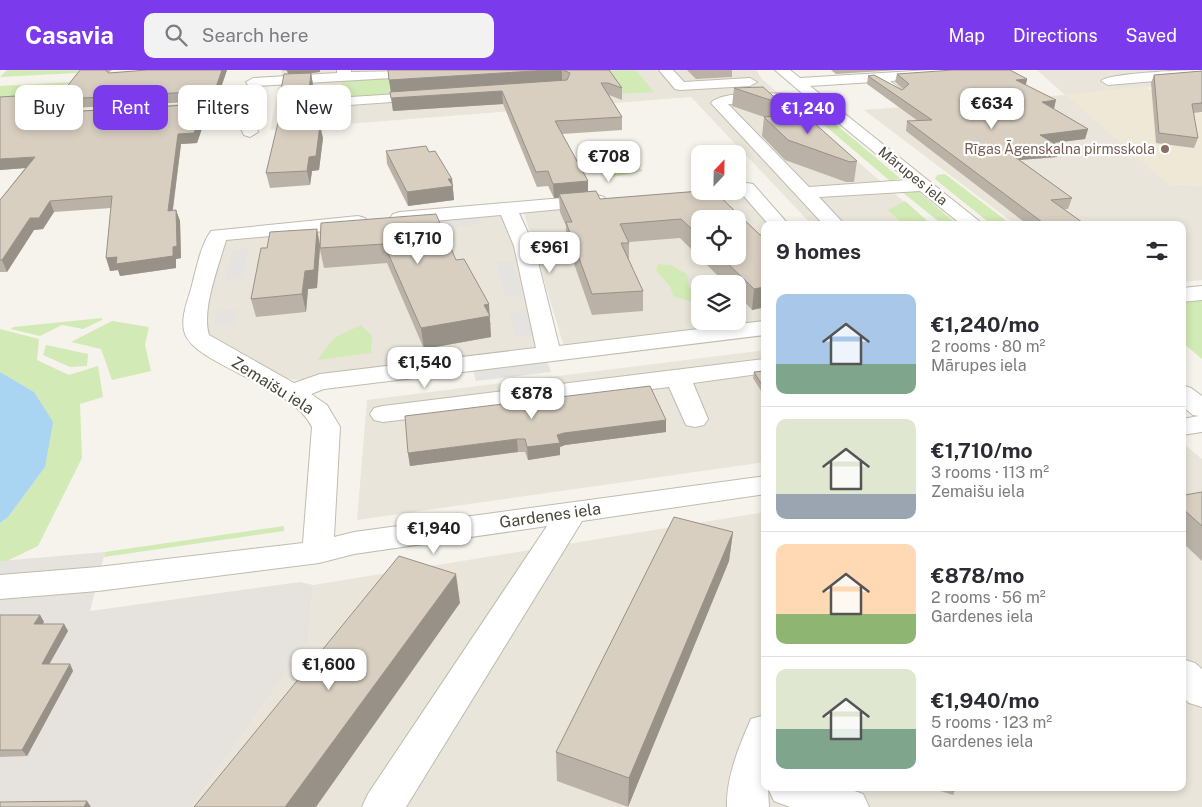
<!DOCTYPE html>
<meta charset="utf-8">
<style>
:root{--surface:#fff;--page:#f2f2f3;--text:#2b2b33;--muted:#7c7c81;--line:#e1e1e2;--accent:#7c3aed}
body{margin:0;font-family:"Public Sans",sans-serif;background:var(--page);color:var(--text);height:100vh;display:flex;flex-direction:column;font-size:19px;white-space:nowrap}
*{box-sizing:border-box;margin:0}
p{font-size:16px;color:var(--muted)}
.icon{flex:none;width:28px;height:28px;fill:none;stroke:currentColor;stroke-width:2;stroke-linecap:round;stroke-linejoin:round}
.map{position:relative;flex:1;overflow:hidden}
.details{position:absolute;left:761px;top:151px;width:425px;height:570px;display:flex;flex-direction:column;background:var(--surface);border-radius:10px;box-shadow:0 2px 8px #0003}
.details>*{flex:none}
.hud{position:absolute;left:15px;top:15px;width:475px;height:45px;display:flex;gap:10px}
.needle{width:32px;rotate:22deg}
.buttons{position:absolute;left:691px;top:75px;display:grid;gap:10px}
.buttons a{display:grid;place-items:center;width:55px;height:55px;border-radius:10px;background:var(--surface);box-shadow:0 2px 8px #0003;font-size:25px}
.price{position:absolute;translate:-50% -42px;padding:0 11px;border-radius:10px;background:#fff;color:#222;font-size:16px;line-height:32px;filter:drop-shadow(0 1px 2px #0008)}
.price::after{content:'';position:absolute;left:50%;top:30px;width:15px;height:11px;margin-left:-8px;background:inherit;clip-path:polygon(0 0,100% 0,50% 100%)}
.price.active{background:var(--accent);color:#fff}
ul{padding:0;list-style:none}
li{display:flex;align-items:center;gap:15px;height:125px;padding:0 15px}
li+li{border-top:1px solid var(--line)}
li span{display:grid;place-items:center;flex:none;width:140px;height:100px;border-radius:10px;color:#555}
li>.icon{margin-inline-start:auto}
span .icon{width:60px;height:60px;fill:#fffc;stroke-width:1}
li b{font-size:21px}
h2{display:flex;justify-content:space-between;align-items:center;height:60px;padding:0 15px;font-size:21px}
.pill{padding:0 18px;border-radius:10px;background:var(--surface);box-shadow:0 2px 8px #0003;font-size:18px;line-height:45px}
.pill.active{background:var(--accent);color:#fff}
header{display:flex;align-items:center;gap:30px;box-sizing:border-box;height:70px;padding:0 25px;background:var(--accent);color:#fff}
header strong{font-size:24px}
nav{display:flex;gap:28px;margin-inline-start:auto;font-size:18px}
.search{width:350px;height:45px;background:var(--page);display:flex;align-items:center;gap:12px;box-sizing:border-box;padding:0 18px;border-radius:10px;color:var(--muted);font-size:19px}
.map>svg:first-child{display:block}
.residential{fill:#eae5da;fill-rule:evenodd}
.industrial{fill:#e6e2dd}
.education{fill:#efe8d6}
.green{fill:#d2eab5}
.parking{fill:#e5e3e0}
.water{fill:#a9d4f2}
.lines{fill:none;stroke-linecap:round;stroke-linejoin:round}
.minor-casing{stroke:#c2bbae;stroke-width:2}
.minor{fill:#fff;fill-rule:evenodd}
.wall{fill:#bab2a6;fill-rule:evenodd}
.shaded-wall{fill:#979187}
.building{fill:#d8cfc1;stroke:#979187}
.education-dot{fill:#8d6e63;stroke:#fff;stroke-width:2}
.labels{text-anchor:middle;stroke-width:4.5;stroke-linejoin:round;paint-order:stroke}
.far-education-label{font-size:14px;fill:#785e54;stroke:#fff;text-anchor:end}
.far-street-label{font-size:14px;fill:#4b4439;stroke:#fff}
.street-label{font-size:16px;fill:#4b4439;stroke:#fff}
</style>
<header>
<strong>Casavia</strong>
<div class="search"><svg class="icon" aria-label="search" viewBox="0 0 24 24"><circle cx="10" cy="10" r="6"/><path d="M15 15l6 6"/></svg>Search here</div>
<nav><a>Map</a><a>Directions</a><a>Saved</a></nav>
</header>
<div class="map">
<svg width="1202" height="737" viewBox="0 0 1202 737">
<rect width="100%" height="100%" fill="#f6f3ec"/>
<path class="residential" d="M282,0h474l6,9 169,146h-119l-121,-128 -421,33z
M1037,0h165v12l-135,13 102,89 33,2v94l-19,2 -1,-57h-166l-152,-115 201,-15z
M741,123l28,32h-4v98l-201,24 -40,-134zM700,149h38v37h-38zM700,214h38v37h-38z
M506,143l35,138 -246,29 -12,-3 -72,-38 -8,-14 21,-86z
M765,280v112l-408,58 10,-120z
M1183,375h2l17,14v348h-1011l117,-165 5,-57 452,-73v276h417z"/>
<path class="industrial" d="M105,482l-15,59 210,-29 13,3 -5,57 -117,165h-191v-246z"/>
<path class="education" d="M1144,16l40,23 18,4v73l-33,-2 -103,-89z"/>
<path class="green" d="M7,0h72l-3,3 -76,4z
M549,0l9,14 -216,14 -1,-18z
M600,0h36l18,22 -37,2z
M70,12l-13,17 -57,4v-17z
M796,31h12l92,77 -10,3z
M599,91l18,4 17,-2 9,8 -30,6z
M945,104l67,51h-20l-57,-46 2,-4z
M913,121l6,1 39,33h-15l-41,-33z
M905,131l27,24h-28l-16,-15z
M658,194l13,1 16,9 2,14 11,5v11l-27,-8 -2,-8 -15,-18z
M1202,229v60l-19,-16 -1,-42z
M102,248v2l-19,9 -21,-4 -22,11 -29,-7 2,-2z
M112,251l37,6 -4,18 6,26 -39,9 -11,-31 -30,-7z
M361,255l11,11 -1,17 -54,7 17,-22z
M0,259l39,10 -2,21 32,15 29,-9 5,31 -23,7 2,54 -44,88 -31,15h-7v-38l8,-6 37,-50 -11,-75 -34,-20z
M46,275l42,9 -1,12 -17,1 -27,-12z
M284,456v5l-180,26 1,-5z"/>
<path class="parking" d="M481,148l1,6 -41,4 -1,-7z
M249,178l-6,30 -18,2 7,-30z
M513,191l10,34 -18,2 -9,-34z
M237,239l-2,14 -21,2 3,-14z
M528,240l7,24 -19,2 -7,-24z
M547,291l4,11 -75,9 -3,-11z"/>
<path class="water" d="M0,302l34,20 19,30 -8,45 -37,50 -8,6z"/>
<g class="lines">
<defs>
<path id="minor" d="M337,0h14v2l115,-2 -7,4 -202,12 -3,37 4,9 -8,5 -6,-2 -6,-12 2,-13 -70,4 -7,-4 7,-4 72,-5 2,-13 4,-3 -2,-3 7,-4 84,-5z
M659,0h14l11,12 66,-4 7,4 -7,4 -70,4 -5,-1z
M775,0h15l10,8 130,-8h63l-7,4 -96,7 16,12 -7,4 -26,-15 -63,4 174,139h-22l-42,-34 -101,6 26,28h-21l-113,-122c10,-14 73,-9 92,-9zM813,32l95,78 -99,7 -81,-83z
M1202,0v7l-94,8 -7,-4c7,-8 86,-11 101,-11z
M429,22l5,1 2,3 -2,3 -99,7 -7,-4 7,-4z
M747,113l6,1 36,41h-20l-27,-31 -11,-3h7v-7z
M597,125l7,2 2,4 -2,4 -85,8 15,33 25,100 206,-25v14l-441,54 -13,5 16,11 13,22 -6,110 20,-5 411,-56v18l-183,27 -176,286h-44l6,-13 179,-268 -193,28 -35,9 -221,28 -98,8v-24l98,-8 205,-24 9,-116c-19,-41 -116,-62 -127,-93 -5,-14 2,-32 6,-45 5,-18 9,-43 20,-58l147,-15 7,2 3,4 -3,4 -7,2 -132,12c-7,25 -25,70 -17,95l85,48 26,-9 216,-26 -22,-102 -13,-31 -101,9 -7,-2 -3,-4 3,-4 7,-2z
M1202,216v14l-20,2v-14z
M765,289v14l-72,10 15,36 -4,6 -9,2 -9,-2 -17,-38 -286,35 -9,-2 -4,-6 4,-6 9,-2z
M1182,315l9,3 11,8v36l-20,3v-16l17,-3 -6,-1 -11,-9z
M1182,589l13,4 7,6v38l-13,-4 -7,-7z
M765,645v73h81l17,6 6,13h-79l-16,-6 -6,-13 1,19h-42c-1,-29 12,-61 24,-88z"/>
</defs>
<use href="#minor" class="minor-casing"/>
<use href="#minor" class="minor"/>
</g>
<path class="wall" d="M80,0h37h-5l-3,2v1l38,-3h80l-10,29 -5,2 -162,8 -5,3 2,1 158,-9 2,10 -10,29 -16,1 -8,66h3l4,11 1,37 -5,1v9l-56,8 -2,-6 -8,1 1,-63 -57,4 -11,17 -9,1 -27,42h-7v-72l25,-32 -25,2v-73l62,-4z
M280,0h40v2l-9,1 2,12 -4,40 14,13 -4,32 -7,1 -2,14 -40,3 -4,-15 14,-58 -2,-9 10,-32 -1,-3z
M388,0h221l13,18v12l-13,-5 13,22v13l-60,4 26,47v10h8l4,8 100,-8h14l46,44 5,-1v78l-4,-4 -9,2 -14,-15v-11h-12l-46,-46 -51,4v19l14,30v20l-51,4 -26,-74v-15l-6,-14 -1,-14h-5l-6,-12 -11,1 -34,-83 -110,7zM700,149h38v37h-38z
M687,0h45v7l-36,2z
M831,0h68l-63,4z
M1202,1v41l-9,1 5,25 -4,10 -38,-5 -5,-60 3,-8z
M897,4l130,5 -1,6 28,24 34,20 -3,10 -33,4 5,14 -37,3 52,38 -4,11h-4l22,16h-58l-122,-94 1,-10h11l-51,-37 1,-8 34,14 1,-1 -8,-7z
M734,18l48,16 -2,12 77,45 -3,21h-8l-61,-22 -23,-24 2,-19 -32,-11z
M386,81l43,1 23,27 2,21 -46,6 -21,-42z
M321,153l135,37 35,64 -1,1 1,12 -67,12 -37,-86 -63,5 -4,-18 -3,38 -9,1 -2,23 -50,5 -5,-18 69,-55z
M765,301v26l-12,-19 1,-6z
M666,350v12l-101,13 -5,2v8l-32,5 -3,-8h-7l-108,14 -2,-13z
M1202,422v69l-20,-19v-49l3,2z
M733,462l-4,29 -101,246 -71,-26 -1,-29z
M0,545h40l4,7 -2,2h22l4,7 -19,33h21l3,7 -46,85 -27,1z
M931,718h25l-3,7z"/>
<path class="shaded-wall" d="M222,0h5l-10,29 -5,2 -2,-10z
M287,0h33v2l-9,1 2,12 -5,54z
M550,0h12v11l-171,11 -2,-12z
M1027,9l-2,9 -9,-8z
M502,21l1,13 -110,7 -2,-13z
M47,30l3,9 -10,6 -3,-9z
M1056,30l-2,9 -12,-7z
M205,34l2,10 -10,29 -16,1 -10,78 -3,-11 10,-77z
M320,55l3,13 -4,32 -7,1 -2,14 -3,-14 2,-14z
M1088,59l-3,10 -48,6 3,-10z
M1060,77l-3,10 -51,4 2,-9z
M35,87l4,10 -39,3v-11z
M448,109h4l2,21 -46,6 -1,-14z
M588,111v14l-29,-1v4h-5l-1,-14z
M50,131l4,11 -11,17 -9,1 -27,42 -5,-12 28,-42z
M176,140l4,11 1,37 -5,1v9l-56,8 -2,-6 -8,1 -4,-13z
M317,159l3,16 -3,43 -9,1 -2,23 -4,-18 3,-23z
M764,217l-3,21 -9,2 2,-21z
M489,234l2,33 -67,12 -3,-21 63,-23z
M666,350v12l-101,13 -5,2v8l-32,5 -1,-13 37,-14z
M517,369l1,13 -108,14 -2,-13z
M733,462l-4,29 -101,246 1,-29z
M456,504l4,29 -144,204h-31z
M40,545l4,7 -6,9 -4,-7z
M64,554l4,7 -22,39 -4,-6z
M70,594l3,7 -46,85 -5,-6z
M87,731l4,6h-7z"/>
<path class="building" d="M80,0h25l4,3 38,-3h75l-7,20 -5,1 -163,9 -10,6 10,7 158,-9 -11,29 -16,1 -10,77 8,-1 1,36 -4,1v9l-57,8 1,-7 -11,1 6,-62 -62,5 -11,17h-9l-28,42h-2v-60l35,-43 -35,2v-62l62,-4z
M388,0h162l-161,10z
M563,0h46l13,18 -14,-5h-7l21,34 -67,4 33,60 -35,3 -5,-13 -12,1 -34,-81 -111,7 -1,-6 177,-12 3,-7z
M953,0h57l17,9 -11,1 40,20 -14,2 46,27 -48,6 20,12 -52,5 64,46 -21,2 35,25h-40l-139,-104 25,-1 -64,-44 6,-1 28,15 7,-6 -12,-10z
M1202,1v32l-10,1 6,34 -39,-5 -5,-58z
M311,3l-6,53 15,-1 -4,31 -7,1 -2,14 -41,2 16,-67h-4l6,-32z
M763,17l19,17 -48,-16z
M804,44l53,47 -7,1 -62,-22 -24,-23z
M426,76l3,6 6,-1 17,28h-4l5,7 -46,6 -21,-41z
M596,121l4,8 100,-8h14l46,44 5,-1v55l-1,-2 -10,2 -34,-33h18v-37h-38v18l-19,-18 -61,5 9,19h-8l22,48 -51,3 -26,-72h6l-13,-28z
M436,144l20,46 8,-1 25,45 -5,1 6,11 -69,12 -37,-84 -64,4 1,-25z
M317,159l-3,41 -9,1 -3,23 -51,5 10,-51h6l3,-16z
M765,301v19l-11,-18z
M650,316l16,34 -102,13 -7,2 3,8 -33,4 -2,-8h-8l-109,14 -3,-37z
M1202,422v34l-20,-18v-15l3,2z
M674,447l59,15 -104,246 -73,-26z
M399,486l57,18 -171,233h-91z
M0,545h40l-6,9h30l-22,40h28l-48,86h-22z
M87,731l-3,6h-84v-5z"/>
<circle class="education-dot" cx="1165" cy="79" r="5"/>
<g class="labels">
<g class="far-education-label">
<text x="1155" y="84">Rīgas Āgenskalna pirmsskola</text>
</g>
<g class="far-street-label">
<text transform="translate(913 106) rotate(39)" y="5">Mārupes iela</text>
</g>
<g class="street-label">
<text transform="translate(273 315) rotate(32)" y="6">Zemaišu iela</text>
<text transform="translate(550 445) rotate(-8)" y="6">Gardenes iela</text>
</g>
</g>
</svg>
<div class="buttons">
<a><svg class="needle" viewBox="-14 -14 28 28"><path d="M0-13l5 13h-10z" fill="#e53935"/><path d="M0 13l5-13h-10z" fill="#7c7c81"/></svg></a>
<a><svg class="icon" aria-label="locate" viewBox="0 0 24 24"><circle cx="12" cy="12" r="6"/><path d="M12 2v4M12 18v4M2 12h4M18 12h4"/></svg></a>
<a><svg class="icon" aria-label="layers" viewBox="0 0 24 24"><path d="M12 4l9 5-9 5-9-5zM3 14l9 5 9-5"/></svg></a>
</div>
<b class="price" style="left:992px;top:60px">€634</b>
<b class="price active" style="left:808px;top:65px">€1,240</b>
<b class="price" style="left:609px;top:113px">€708</b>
<b class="price" style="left:418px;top:195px">€1,710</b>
<b class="price" style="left:550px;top:204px">€961</b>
<b class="price" style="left:425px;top:319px">€1,540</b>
<b class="price" style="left:532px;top:350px">€878</b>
<b class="price" style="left:434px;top:485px">€1,940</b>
<b class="price" style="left:329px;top:621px">€1,600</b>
<div class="hud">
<a class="pill">Buy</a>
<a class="pill active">Rent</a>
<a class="pill">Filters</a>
<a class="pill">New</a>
</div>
<section class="details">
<h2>9 homes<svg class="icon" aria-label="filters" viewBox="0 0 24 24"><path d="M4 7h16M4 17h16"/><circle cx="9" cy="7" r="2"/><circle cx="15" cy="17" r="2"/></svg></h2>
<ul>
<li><span style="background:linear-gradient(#a9c7e8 70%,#7fa58c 0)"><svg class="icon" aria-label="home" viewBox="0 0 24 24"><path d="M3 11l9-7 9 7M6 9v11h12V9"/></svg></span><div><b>€1,240/mo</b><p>2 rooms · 80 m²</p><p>Mārupes iela</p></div></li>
<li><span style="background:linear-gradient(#dfe7d0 75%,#9aa5b1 0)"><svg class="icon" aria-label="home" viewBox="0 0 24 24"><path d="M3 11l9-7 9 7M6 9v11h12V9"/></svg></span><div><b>€1,710/mo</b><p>3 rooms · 113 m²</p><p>Zemaišu iela</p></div></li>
<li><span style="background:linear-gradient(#ffd9b3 70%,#8fb573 0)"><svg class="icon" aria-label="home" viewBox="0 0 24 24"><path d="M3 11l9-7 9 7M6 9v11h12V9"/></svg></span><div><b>€878/mo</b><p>2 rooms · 56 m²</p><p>Gardenes iela</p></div></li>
<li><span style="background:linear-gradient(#dfe7d0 60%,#7fa58c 0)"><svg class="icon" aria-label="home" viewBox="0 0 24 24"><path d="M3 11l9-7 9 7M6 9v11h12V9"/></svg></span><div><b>€1,940/mo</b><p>5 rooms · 123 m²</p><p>Gardenes iela</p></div></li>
</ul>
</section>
</div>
